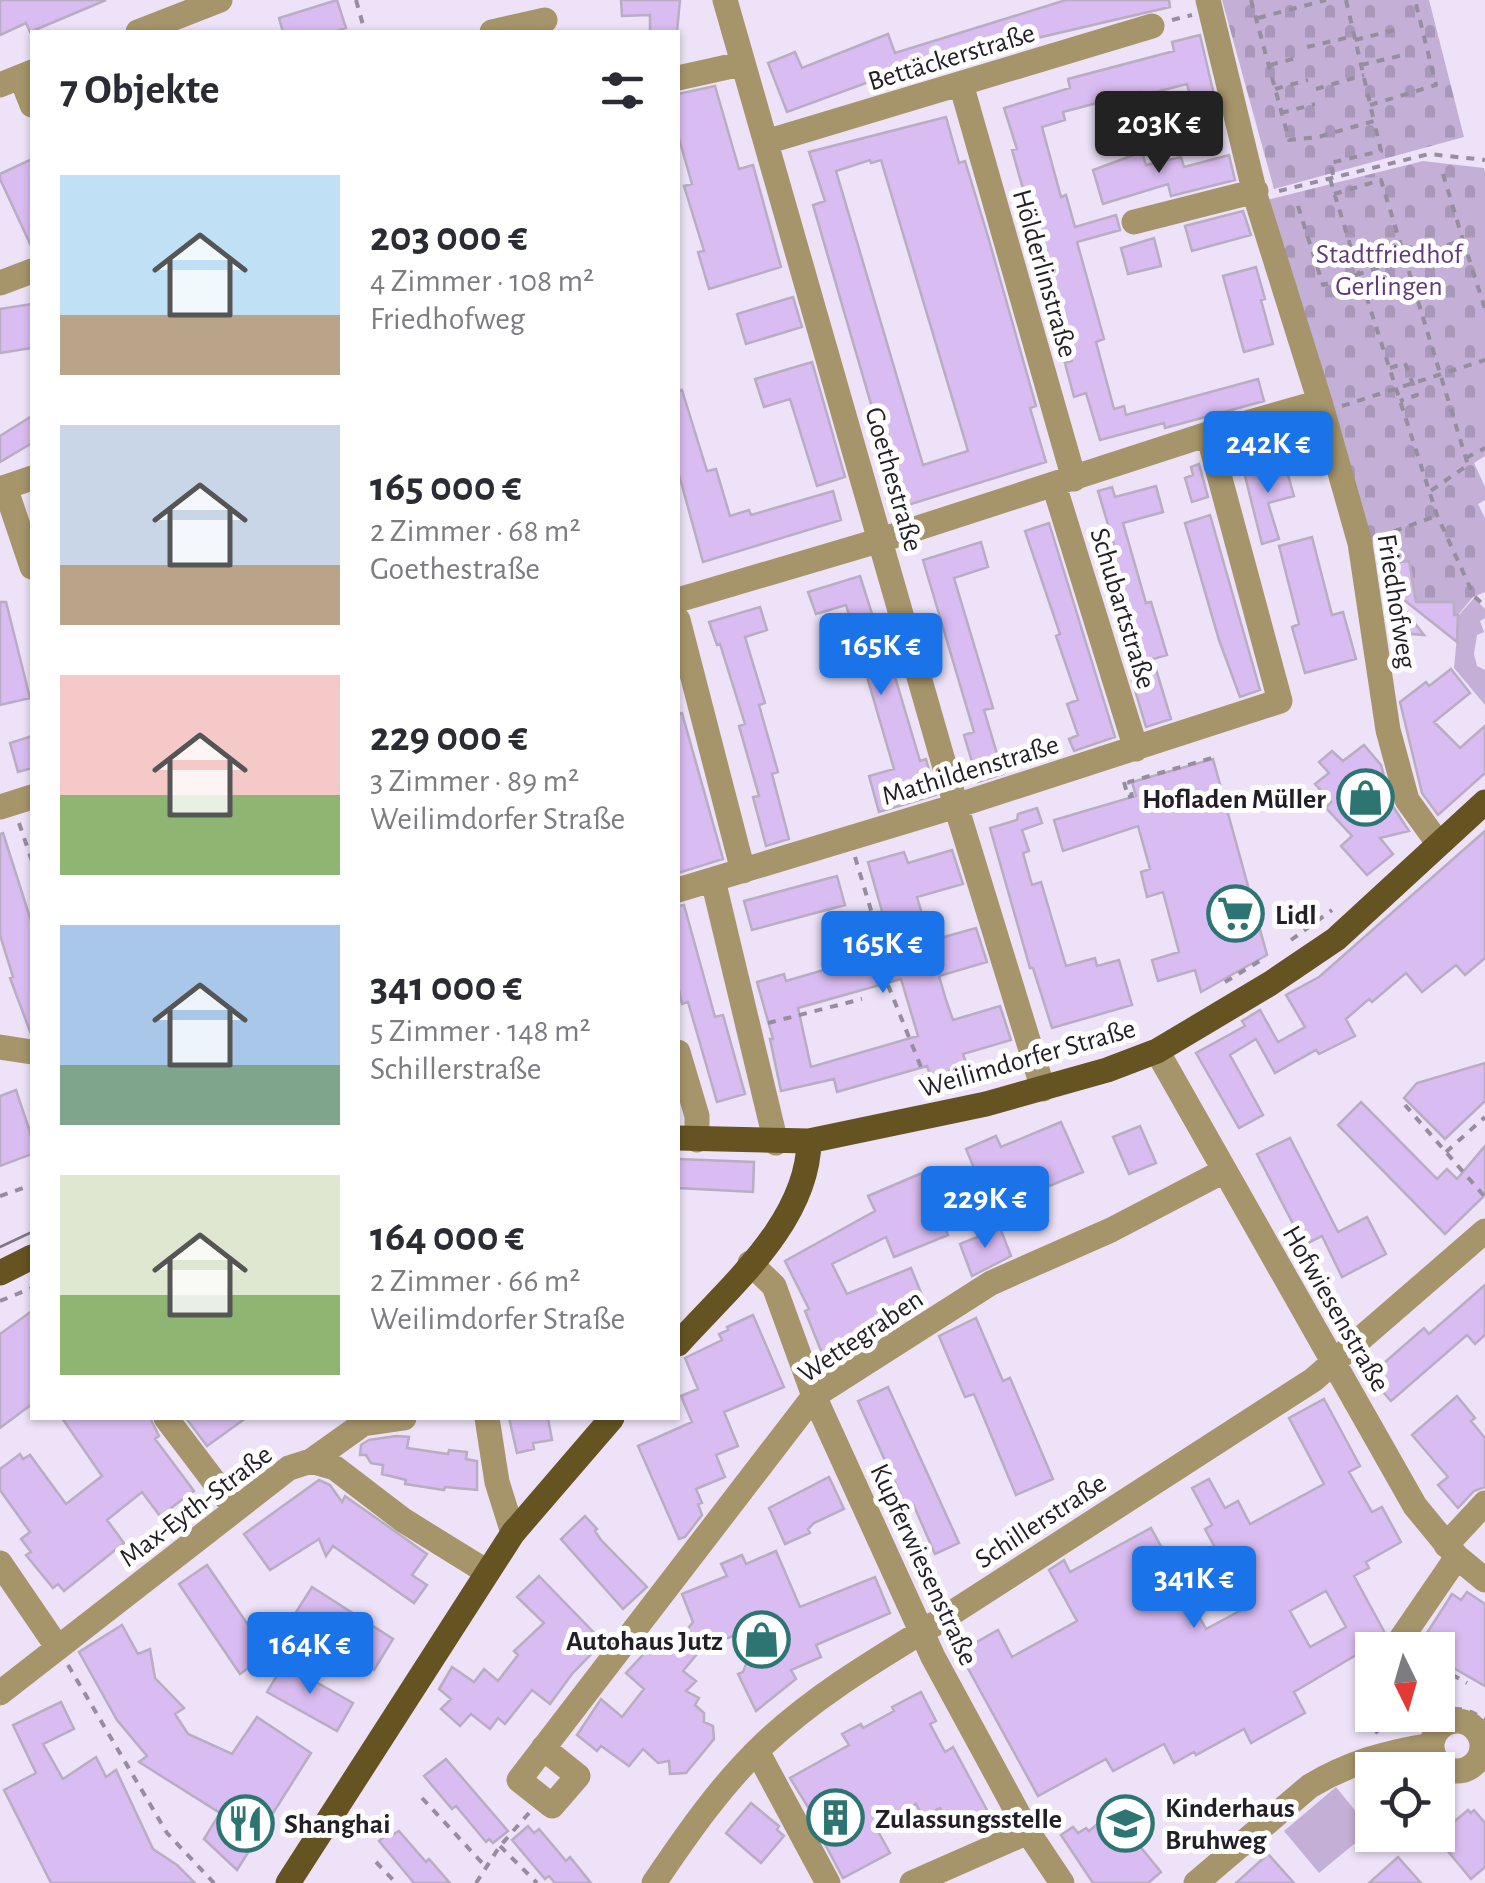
<!DOCTYPE html>
<html lang="de">
<meta charset="utf-8">
<style>
:root{--surface:#fff;--page:#f2f2f3;--text:#2b2b33;--muted:#7c7c81;--accent:#1a73e8}
body{margin:0;font-family:"Alegreya Sans",sans-serif;background:var(--page);color:var(--text);height:100vh;display:flex;flex-direction:column;font-size:38px;white-space:nowrap}
*{box-sizing:border-box;margin:0}
p{font-size:32px;color:var(--muted)}
.icon{flex:none;width:55px;height:55px;fill:none;stroke:currentColor;stroke-width:2;stroke-linecap:round;stroke-linejoin:round}
.map{position:relative;flex:1;overflow:hidden}
.side{position:absolute;left:30px;top:30px;width:650px;height:1390px;display:flex;flex-direction:column;background:var(--surface);border-radius:0px;box-shadow:0 2px 8px #0004}
.side>*{flex:none}
.needle{width:65px;rotate:175deg}
.fabs{position:absolute;left:1355px;top:1632px;display:grid;gap:20px}
.fabs a{display:grid;place-items:center;width:100px;height:100px;border-radius:0px;background:var(--surface);box-shadow:0 2px 8px #0004;font-size:50px}
.price{position:absolute;translate:-50% -85px;padding:0 22px;border-radius:10px;background:var(--accent);color:#fff;font-size:32px;line-height:65px;filter:drop-shadow(0 2px 5px #0008)}
.price::after{content:'';position:absolute;left:50%;top:60px;width:30px;height:22px;margin-left:-15px;background:inherit;clip-path:polygon(0 0,100% 0,50% 100%)}
.price.on{background:#222;color:#fff}
ul{padding:0;list-style:none}
li{display:flex;align-items:center;gap:30px;height:250px;padding:0 30px}
li span{display:grid;place-items:center;flex:none;width:280px;height:200px;border-radius:0px;color:#555}
li>.icon{margin-inline-start:auto}
span .icon{width:120px;height:120px;fill:#fffc;stroke-width:1}
li b{font-size:42px}
h2{display:flex;justify-content:space-between;align-items:center;height:120px;padding:0 30px;font-size:42px}
.map>svg:first-child{display:block}
.green{fill:#c4b0d6}
.cemetery{fill:url(#cemetery-stones)}
.building{fill:#d9bcf1;stroke:#b8adc2;stroke-width:2.5;fill-rule:evenodd}
.lines{fill:none;stroke-linecap:round;stroke-linejoin:round}
.path{stroke:#968e9e;stroke-width:4;stroke-dasharray:8 8;stroke-linecap:butt}
.minor{stroke:#a6956a;stroke-width:25}
.major{stroke:#655322;stroke-width:25}
.tram{stroke:#7f7886;stroke-width:2.5}
.labels{text-anchor:middle;stroke-width:10;stroke-linejoin:round;paint-order:stroke}
.street-label{font-size:28px;fill:#231f27;stroke:#fff}
.park-label{font-size:28px;fill:#603b7b;stroke:#fff}
.poi-label{font-size:28px;font-weight:bold;fill:#231f27;stroke:#fff;text-anchor:start}
</style>
<div class="map">
<svg width="1485" height="1883" viewBox="0 0 1485 1883">
<defs>
<pattern id="cemetery-stones" width="16" height="16" patternUnits="userSpaceOnUse" patternTransform="scale(2.5)"><rect width="16" height="16" fill="#c4b0d6"/><path d="M2 7V4a2 2 0 0 1 4 0v3zM10 15v-3a2 2 0 0 1 4 0v3z" fill="#a897b8"/></pattern>
</defs>
<rect width="100%" height="100%" fill="#ede2f8"/>
<path class="green" d="M1474,598l11,11v9l-5,3 4,11 -7,3 -3,19 3,12 8,4v35l-31,-37 5,-53z
M1336,1787l35,43 -52,43 -35,-42z"/>
<path class="cemetery" d="M1222,0h207l35,137 -190,52z
M1423,161l61,7 1,4v284l-11,7 11,24v13l-7,4 7,14v74l-12,5 -15,18h-4v-13l-38,-1 -7,-39 -15,1 -2,-17 -25,-5 -100,-341z"/>
<path class="building" d="M0,0h106l-76,32 -4,-9 -26,12z
M337,0l9,28 -13,4h-50l-4,-14z
M621,0h59l-3,32h-27v-17l-28,1z
M1066,0h103l1,7 -176,41 -73,24 -3,-8 -131,48 -19,-49 27,-11 7,16 86,-34 7,19z
M1200,35l19,81 -22,6 -10,-38 -47,12 -1,-4 -76,20 2,8 -23,7 19,70 5,-2 9,32 41,-12 2,7 2,8 -43,12 27,97 -8,3 18,67 10,-3 2,9 132,-36 6,22 -99,27 -1,-5 -64,17 -14,-47 -12,4 -9,-34 7,-2 -60,-211 5,-1 -13,-41 66,-20 -2,-9 106,-28 -2,-9z
M715,86l24,83 14,-4 28,102 -72,22 -11,-37 6,-1 -20,-65 8,-2 -14,-49v-41z
M946,117l13,46 6,-2 24,79 47,166 -6,2 16,54 -138,43 -17,-54 -6,1 -72,-247 12,-4 -16,-49zM870,160l1,3 10,-3 87,291 -45,14 -87,-294z
M1142,152l4,13 35,-8 3,10 45,-12 6,25 -64,16 -3,-12 -65,20 -10,-34z
M32,159v89l-32,-69v-5z
M1243,211l8,24 -59,16 -7,-25z
M1154,238l7,28 -33,8 -7,-26z
M1256,267l9,32 -4,1 12,44 -29,8 -21,-76z
M793,297l9,30 -56,17 -9,-30z
M32,304v44l-32,5v-44z
M812,362l33,115 -28,9 -27,-87 -26,8 -9,-28z
M682,390l25,81 9,-2 14,47 19,-6 2,5 82,-24 8,29 -138,42 -25,-91v-80z
M32,416v27l-32,19v-26z
M1284,461l10,35 -26,7 11,36 -17,5 -18,-72z
M1199,464l9,33 -16,5 -7,-24 8,-3 -2,-8z
M1156,486l7,26 -40,11 23,80 5,-1 16,53 -14,4 18,60 -25,8 -14,-47 10,-3 -39,-125 12,-4 -17,-57 14,-4 3,10z
M1210,515l50,175 -20,7 -21,-57 -34,-117z
M1049,523l66,214 -41,14 -5,-12 9,-4 -11,-31 11,-4 -22,-64 4,-2 -35,-103z
M1312,537l20,78 11,-3 13,47 -51,14 -13,-46 7,-3 -20,-78z
M981,542l7,25 -34,11 39,130 -9,2 19,64 -25,8 -14,-47 10,-3 -51,-172z
M1409,561l7,41h38v13h4l-1,27 -53,-42 -4,4 24,31 -24,-2 -11,-70z
M860,576l13,41 4,-1 43,145 6,-2 10,36 -57,17 -10,-36 25,-7 -48,-164 -30,9 -8,-22z
M0,602h6l24,96 -30,7z
M760,607l7,23 -22,7 20,66 -6,2 19,67 -6,2 17,65 -23,7 -13,-49 6,-1 -20,-70 6,-2 -25,-80 -3,1 -8,-23z
M1451,669l19,24 -36,29 26,26 25,-22v47l-47,42 -16,-22 -22,-91 26,-20 3,4z
M682,713l41,146 -45,14v-159z
M32,736v32l-14,4 -8,-29z
M1364,745l17,20 11,40 17,26 -29,7 13,16 -26,21 -26,-29 11,-10 -26,-28 5,-6 -16,-18 14,-11 -10,-11 13,-11 11,10z
M1213,759l54,196 -66,37 -6,-22 -37,11 -6,-21 27,-8 -16,-60 -16,5 -6,-25 9,-3 -12,-43 -75,25 -9,-31 82,-24 -4,-14z
M1037,808l5,15 -20,7 7,21 -6,2 9,32 9,-3 25,84 29,-8 2,8 22,-6 13,45 -80,23 -19,-60h-3l-40,-140 27,-8 1,-6z
M1485,831v127l-20,17 -9,-10 -34,27 -16,-19 -34,29 -3,-3 -23,20 9,17 -36,18 -3,-4 -41,23 -19,-34 -26,16 33,60 -24,13 -43,-75 49,-27 -3,-5 18,-11 18,32 27,-15 -19,-32 33,-18z
M3,833l29,91 -1,110 -21,-56 3,-1 -13,-42v-101z
M952,850l11,34 -46,13 13,44 46,-13 11,34 -48,14 7,24 7,20 47,-14 11,34 -48,14 4,12 -36,11 -4,-11 -90,26 -3,-13 -53,12 -11,-52h3l-16,-57 27,-8 2,7 107,-31 -25,-88 36,-10 4,11zM901,979l17,57 -107,31 -13,-59z
M837,876l8,29 -93,25 -8,-29z
M684,905l31,112 8,-2 22,79 -28,8 -29,-100 -6,2 -4,-18v-80z
M1485,1063v38l-40,38 -41,-41 13,-15z
M16,1090l16,48v16l-32,12v-70z
M1361,1102l76,77 10,-10 10,10 28,-33v49l-40,39 -107,-109z
M1061,1122l22,50 -48,20 -3,-6 -43,18 -23,-55 30,-13 5,11z
M1140,1126l16,37 -27,11 -16,-37z
M1290,1138l48,94 29,-15 19,37 -44,23 -20,-41 -18,9 -47,-91z
M678,1159l76,3 -1,30 -75,-4z
M922,1173l26,62 -54,22 -8,-20 -54,27 15,30 64,-26 15,37 -24,15 -42,17 2,7 -38,14 -19,-47 4,-2 -24,-48 90,-50 -7,-15z
M1000,1228l11,28 -39,20 -12,-32z
M1485,1285v50l-10,9 -8,-9 -76,66 -22,-25 55,-48 5,6z
M32,1311v93l-32,24v-94z
M753,1315l31,72 -60,25 14,34 -22,9 9,22 -29,12 6,14 -4,1 4,11 -17,22 -6,2 -41,-93 54,-24 -11,-26 17,-7 -13,-31 37,-18 -3,-6 9,-4 -1,-3z
M976,1318l27,63 7,-3 43,101 -37,16 -42,-101 -9,3 -26,-61z
M888,1387l71,156 -24,11 -21,-48 -7,3 -49,-108z
M1457,1396l18,22 -4,3 14,17v49l-11,4 -16,17 -20,-23 10,-8 -36,-42z
M1324,1399l36,67 -11,6 23,40 10,-5 19,35 -35,20 3,6 -15,8 31,57 -2,6 -89,53 11,21 -54,30 -7,-14 -48,26 -2,-3 -20,11 -10,-19 -51,27 -7,-12 -68,37 -79,-144 39,-22 14,27 65,-36 -28,-51 15,-10 6,12 81,-44 55,101 41,-22 -42,-78 7,-4 -20,-37 17,-9 16,29 13,-7 12,23 74,-40 -35,-66zM1326,1591l20,36 -36,20 -20,-36z
M62,1418h88l9,18 -4,3 39,52 -34,25 -18,-24 -35,28 17,23 -60,48 -6,-7 -5,4 -27,-33 5,-3 -10,-13 9,-7 -30,-42v-21l20,-15 3,5 7,-4 36,49 36,-28z
M186,1418h60l-39,28z
M509,1418h39l4,22 -19,3 1,6 -17,4z
M396,1436l13,1 -2,11 41,6 1,-4 18,2 -1,7 11,2v29l-32,-3 -1,3 -39,-6 1,-4 -24,-6 1,-9 -12,-2 -5,-8h-6l1,-10 8,-5z
M829,1477l15,32 -30,14 -6,6 2,4 -25,11 -16,-36z
M319,1480l11,5 12,17 3,-6 82,58 -15,21 15,10 -13,18 -81,-57 -7,10 -7,-17 -49,31 -26,-36z
M585,1516l12,13 -2,2 6,9 46,47 -24,22 -62,-70z
M776,1551l24,56 75,-30 15,36 -74,32 5,12 -30,13 5,9 -40,32 -18,-37 5,-2 8,-20 -8,-20 -41,16 -19,23 13,10 -10,10 13,7 -4,7 9,8v9l9,4 1,13 -28,34 -16,1 -1,-13 -11,2 -15,-14 -14,17 -28,-20 -4,5 -20,-16 24,-36 21,18 22,-28 -18,-16 29,-31 14,11 24,-31 -11,-28 45,-18 -6,-12 21,-9 4,9z
M207,1565l61,89 -28,20 -61,-90z
M539,1576l64,66 -31,32 -22,30 -18,-14 -27,34 -7,-6 -8,11 -19,-15 -11,12 -19,-17 10,-10 -12,-10 13,-22 22,15 10,-13 14,12 20,-26 -4,-4 30,-28 -27,-26z
M312,1587l81,52 -19,31 -81,-53z
M1467,1592l18,12v82l-47,-27v-9h-22l36,-56 9,6z
M122,1625l16,29 12,-5 5,29 29,30 -9,6 13,20 44,20 25,-37 54,36 -74,117 -33,-31 16,-26 -81,-51 8,-6 -30,-36 -38,-68z
M284,1664l69,39 -16,28 -70,-39z
M921,1692l15,29 -6,3 15,28 8,-5 35,65 -35,19 -13,-23 -17,9 -7,-13 -41,22 15,27 -47,25 -18,-34 4,-3 -39,-63 59,-33 -7,-11 19,-10 2,4 31,-17 -2,-4z
M61,1702l13,27 -31,15 20,35 33,-22 10,20 10,-7 37,79 24,16 18,18h-144l-47,-93 32,-17 -23,-48z
M446,1759l62,72 -15,12 -4,-4 -3,3 -30,-36 -4,3 -28,-33z
M751,1803l28,23 -2,4 7,6 -23,27 -35,-30z
M1468,1810l3,3 3,-3 11,13v44l-14,12 -35,-42z
M1112,1812l49,60 -13,11h-55l-32,-48 12,-8 5,6 8,-5 3,3z
M528,1826l6,7 5,-4 27,32 4,-4 21,26h-36l-6,-7 -4,3 -33,-39z
M392,1830l2,4 5,-3 27,31 3,-3 21,24h-36l-35,-42z
M1268,1854l26,29h-58z
M1398,1857l23,26h-52z"/>
<g class="lines">
<path class="path" d="M356,0l9,32
M1251,0l38,140 29,-3 56,-16 7,30 -51,12 4,15
M1346,0l28,121
M1258,18l68,-18
M1172,20l20,-5
M1355,40l44,-11
M1307,47l47,-11
M1270,65l30,-8
M1361,65l42,-10
M1275,89l33,-9
M1316,89l48,-14
M1370,105l66,-20 -21,-85
M1281,113l34,-9
M1443,174l20,66
M1330,179l29,95 104,-34 22,69
M1279,191l150,-37 56,6
M1334,194l47,-14 87,285 -39,27
M1298,206l25,79 36,-11 78,241 37,81 11,10
M1390,368l15,-5 12,32 -17,6
M1342,406l143,-46
M1466,458l19,-10
M1379,537l57,-21
M1124,782l4,15
M1128,797l4,-1 -3,-14 86,-25
M19,823l13,38
M855,857l31,103
M1291,940l41,-30
M1225,982l38,-23
M888,985l43,107
M768,1023l94,-24
M1405,1105l80,92
M1446,1152l39,-35
M0,1196l32,-11
M0,1301l32,-13
M68,1665l99,168 47,50
M1438,1667l29,16
M1438,1711c18,-5 32,-2 47,9
M1425,1724l7,-9
M1375,1733l4,-3 -1,-15
M1482,1741h3
M422,1798l64,69
M500,1846l37,37
M376,1862l20,21
M476,1883l24,-37 29,-33"/>
<path class="minor" d="M725,0l231,806 87,283
M1208,0l48,198 64,204 40,141 28,187 19,70 31,43
M138,32l82,-32
M492,32l53,-12
M21,77l11,28
M678,78l63,-14
M961,84l113,395
M0,85l32,-13
M766,142l386,-116
M1134,222l122,-31
M0,283l32,-12
M1054,485l82,264
M5,487l27,80
M0,489l32,-11
M678,600l203,-60 327,-106 112,-32
M678,620l65,251
M0,807l32,-10
M713,880l63,263
M678,890l278,-84 324,-105 -72,-267
M0,1047l32,5
M1157,1051l258,455 42,51 28,23
M678,1052l19,64v24
M750,1263l24,23 40,110 119,261 95,175 34,51
M166,1418l69,91
M487,1418l10,64 16,51
M311,1461l52,-37 41,-6
M1446,1545l39,-42
M0,1563l58,85
M1398,1643l59,-86
M0,1693l289,-225 22,-7 24,7 68,52 84,52
M1432 1746a25 25 0 1 1 50 0a25 25 0 1 1-50 0Z
M543,1748l35,28 -26,30 -33,-26 295,-384 177,-113 120,-53 113,-59
M757,1751l71,132
M654,1883c33,-49 67,-98 110,-139 53,-50 115,-86 177,-124l372,-240 172,-149
M912,1883l116,-51
M1196,1883l114,-97c39,-23 76,-34 122,-41"/>
<path class="major" d="M678,1138l131,3 177,-37 121,-34 50,-19 114,-68 65,-44 149,-137
M0,1273l32,-16
M678,1344c51,-57 130,-122 131,-203
M288,1883l225,-350 99,-115"/>
<path class="tram" d="M0,1247l32,-15"/>
</g>
<defs>
<symbol id="shop-ring" viewBox="-11 -11 22 22"><circle r="9.5" fill="#fff" stroke="#2c7572" stroke-width="1.5"/><path d="M-5-2.5h2.3a2.7 3.5 0 0 1 5.4 0H5L5.5 6h-11ZM-1.5-2.5h3a1.5 2.3 0 0 0-3 0Z" fill="#2c7572"/></symbol>
<symbol id="supermarket-ring" viewBox="-11 -11 22 22"><circle r="9.5" fill="#fff" stroke="#2c7572" stroke-width="1.5"/><path d="M-6-5.5h2.5l.6 2H6L4.5 2H-2.5L-4.4-4H-6ZM-1.5 3.2a1.3 1.3 0 1 0 .1 0ZM3 3.2a1.3 1.3 0 1 0 .1 0Z" fill="#2c7572"/></symbol>
<symbol id="building-ring" viewBox="-11 -11 22 22"><circle r="9.5" fill="#fff" stroke="#2c7572" stroke-width="1.5"/><path d="M-4-6H4V6H1V3H-1V6H-4ZM-2.5-4.3h1.7v1.8h-1.7ZM.8-4.3h1.7v1.8H.8ZM-2.5-1h1.7V.8h-1.7ZM.8-1h1.7V.8H.8Z" fill="#2c7572"/></symbol>
<symbol id="restaurant-ring" viewBox="-11 -11 22 22"><circle r="9.5" fill="#fff" stroke="#2c7572" stroke-width="1.5"/><path d="M-5-6h1v4h1v-4h1v4h1v-4h1v5L-1.5 .5V6h-2V.5L-5-1ZM5-6V6H3V1.5H1.5Q1.5-4 5-6Z" fill="#2c7572"/></symbol>
<symbol id="school-ring" viewBox="-11 -11 22 22"><circle r="9.5" fill="#fff" stroke="#2c7572" stroke-width="1.5"/><path d="M0-5L7-2L0 1L-7-2ZM-4 1L0 2.5L4 1V4Q0 6-4 4Z" fill="#2c7572"/></symbol>
</defs>
<g fill-rule="evenodd">
<use href="#shop-ring" x="1334" y="766" width="63" height="63"/>
<use href="#supermarket-ring" x="1204" y="882" width="63" height="63"/>
<use href="#shop-ring" x="730" y="1608" width="63" height="63"/>
<use href="#building-ring" x="804" y="1786" width="63" height="63"/>
<use href="#restaurant-ring" x="214" y="1792" width="63" height="63"/>
<use href="#school-ring" x="1094" y="1792" width="63" height="63"/>
</g>
<g class="labels">
<g class="street-label">
<text transform="translate(951 56) rotate(-17)" y="10">Bettäckerstraße</text>
<text transform="translate(1046 273) rotate(74)" y="10">Hölderlinstraße</text>
<text transform="translate(895 479) rotate(74)" y="10">Goethestraße</text>
<text transform="translate(1398 601) rotate(81)" y="10">Friedhofweg</text>
<text transform="translate(1124 608) rotate(73)" y="10">Schubartstraße</text>
<text transform="translate(970 769) rotate(-17)" y="10">Mathildenstraße</text>
<text transform="translate(1027 1057) rotate(-16)" y="10">Weilimdorfer Straße</text>
<text transform="translate(1337 1308) rotate(60)" y="10">Hofwiesenstraße</text>
<text transform="translate(860 1335) rotate(-34)" y="10">Wettegraben</text>
<text transform="translate(195 1505) rotate(-37)" y="10">Max-Eyth-Straße</text>
<text transform="translate(1040 1520) rotate(-33)" y="10">Schillerstraße</text>
<text transform="translate(925 1564) rotate(65)" y="10">Kupferwiesenstraße</text>
</g>
<g class="park-label">
<text x="1389" y="263">Stadtfriedhof<tspan x="1389" dy="32">Gerlingen</tspan></text>
</g>
<g class="poi-label">
<text x="1326" y="808" text-anchor="end">Hofladen Müller</text>
<text x="1275" y="924">Lidl</text>
<text x="723" y="1650" text-anchor="end">Autohaus Jutz</text>
<text x="1165" y="1817">Kinderhaus<tspan x="1165" dy="32">Bruhweg</tspan></text>
<text x="875" y="1828">Zulassungsstelle</text>
<text x="284" y="1833">Shanghai</text>
</g>
</g>
</svg>
<div class="fabs">
<a><svg class="needle" viewBox="-14 -14 28 28"><path d="M0-13l5 13h-10z" fill="#e53935"/><path d="M0 13l5-13h-10z" fill="#7c7c81"/></svg></a>
<a><svg class="icon" aria-label="locate" viewBox="0 0 24 24"><circle cx="12" cy="12" r="6"/><path d="M12 2v4M12 18v4M2 12h4M18 12h4"/></svg></a>
</div>
<b class="price on" style="left:1159px;top:176px">203K €</b>
<b class="price" style="left:1268px;top:496px">242K €</b>
<b class="price" style="left:881px;top:698px">165K €</b>
<b class="price" style="left:883px;top:996px">165K €</b>
<b class="price" style="left:985px;top:1251px">229K €</b>
<b class="price" style="left:1194px;top:1631px">341K €</b>
<b class="price" style="left:310px;top:1697px">164K €</b>
<section class="side">
<h2>7 Objekte<svg class="icon" aria-label="filters" viewBox="0 0 24 24"><path d="M4 7h16M4 17h16"/><circle cx="9" cy="7" r="2"/><circle cx="15" cy="17" r="2"/></svg></h2>
<ul>
<li><span style="background:linear-gradient(#bfe0f5 70%,#b9a48a 0)"><svg class="icon" aria-label="home" viewBox="0 0 24 24"><path d="M3 11l9-7 9 7M6 9v11h12V9"/></svg></span><div><b>203 000 €</b><p>4 Zimmer · 108 m²</p><p>Friedhofweg</p></div></li>
<li><span style="background:linear-gradient(#c9d6e8 70%,#b9a48a 0)"><svg class="icon" aria-label="home" viewBox="0 0 24 24"><path d="M3 11l9-7 9 7M6 9v11h12V9"/></svg></span><div><b>165 000 €</b><p>2 Zimmer · 68 m²</p><p>Goethestraße</p></div></li>
<li><span style="background:linear-gradient(#f6c9c9 60%,#8fb573 0)"><svg class="icon" aria-label="home" viewBox="0 0 24 24"><path d="M3 11l9-7 9 7M6 9v11h12V9"/></svg></span><div><b>229 000 €</b><p>3 Zimmer · 89 m²</p><p>Weilimdorfer Straße</p></div></li>
<li><span style="background:linear-gradient(#a9c7e8 70%,#7fa58c 0)"><svg class="icon" aria-label="home" viewBox="0 0 24 24"><path d="M3 11l9-7 9 7M6 9v11h12V9"/></svg></span><div><b>341 000 €</b><p>5 Zimmer · 148 m²</p><p>Schillerstraße</p></div></li>
<li><span style="background:linear-gradient(#dfe7d0 60%,#8fb573 0)"><svg class="icon" aria-label="home" viewBox="0 0 24 24"><path d="M3 11l9-7 9 7M6 9v11h12V9"/></svg></span><div><b>164 000 €</b><p>2 Zimmer · 66 m²</p><p>Weilimdorfer Straße</p></div></li>
</ul>
</section>
</div>
